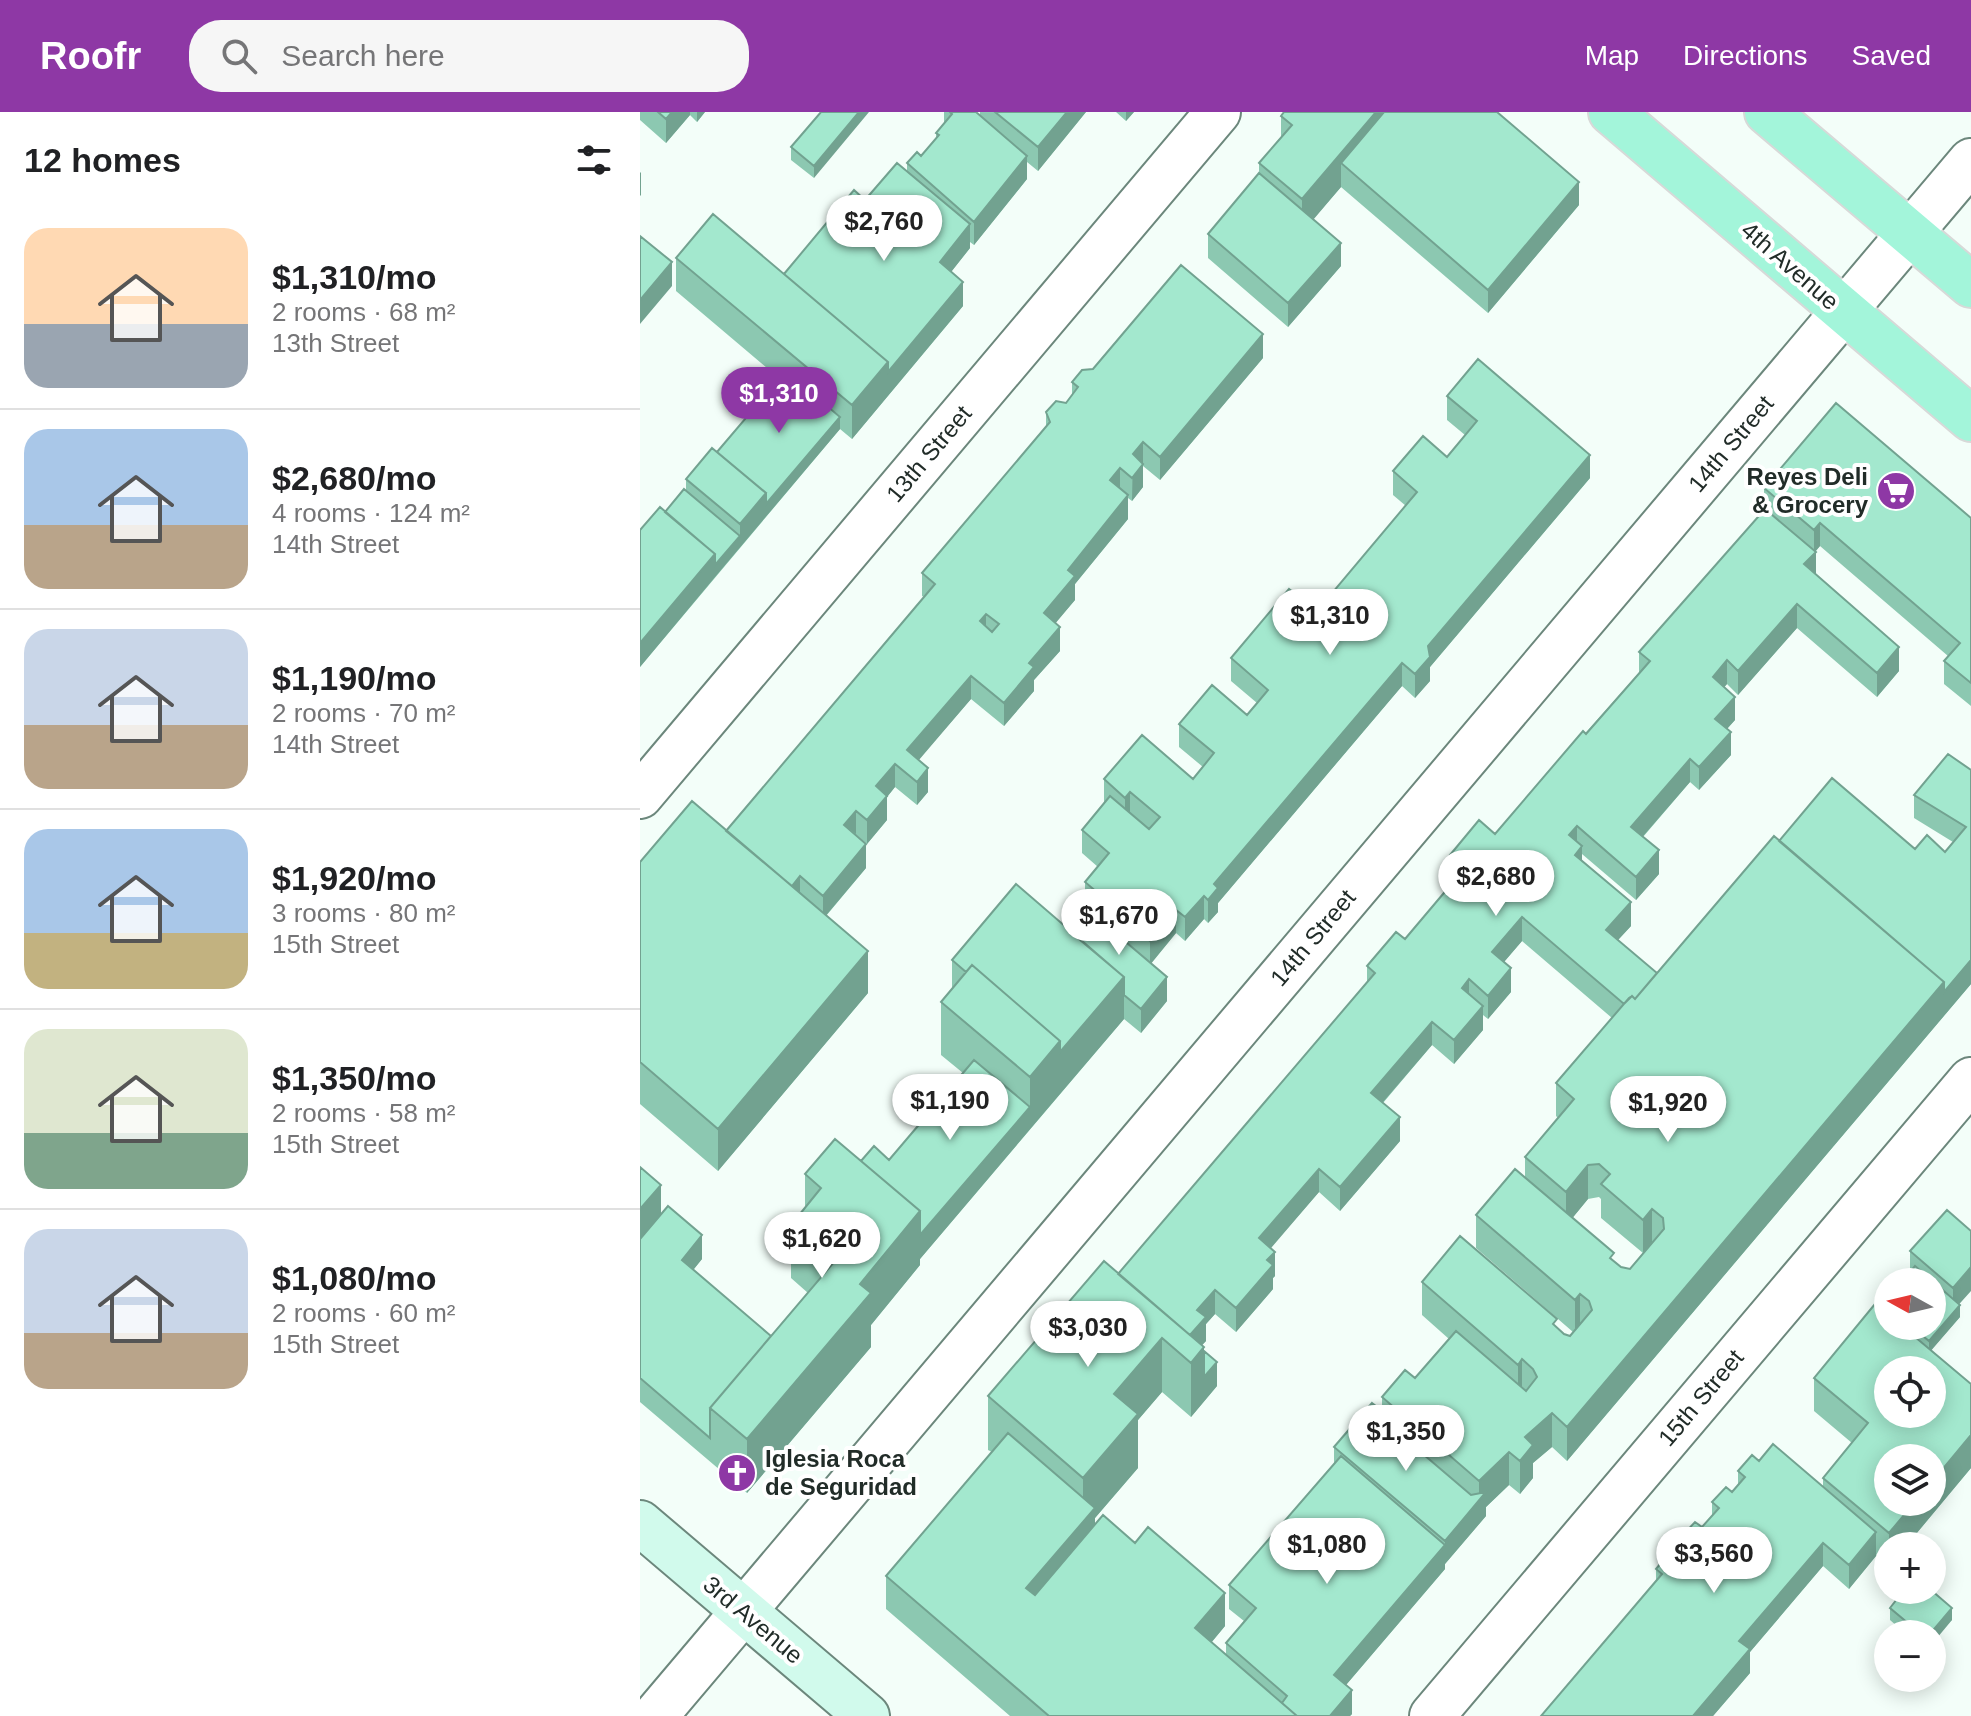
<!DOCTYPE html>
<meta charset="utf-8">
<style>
:root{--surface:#fff;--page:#f6f6f6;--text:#202124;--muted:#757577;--line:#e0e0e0;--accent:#8e38a5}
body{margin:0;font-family:Arial,sans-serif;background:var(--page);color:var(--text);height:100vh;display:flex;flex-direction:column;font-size:30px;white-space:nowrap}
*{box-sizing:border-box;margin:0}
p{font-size:26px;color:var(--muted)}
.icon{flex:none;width:44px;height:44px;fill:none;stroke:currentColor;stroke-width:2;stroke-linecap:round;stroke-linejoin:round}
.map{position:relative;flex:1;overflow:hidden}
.drawer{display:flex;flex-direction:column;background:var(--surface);width:640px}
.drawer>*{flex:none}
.needle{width:52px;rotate:278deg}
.fabs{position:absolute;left:1234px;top:1156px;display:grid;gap:16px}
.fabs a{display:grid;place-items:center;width:72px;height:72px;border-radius:50%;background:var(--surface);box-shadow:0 4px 20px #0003;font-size:40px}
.price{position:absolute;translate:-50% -68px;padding:0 18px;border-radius:28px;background:#fff;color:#222;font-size:26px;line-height:52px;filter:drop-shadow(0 2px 4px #0008)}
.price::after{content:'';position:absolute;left:50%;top:48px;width:24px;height:18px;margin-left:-12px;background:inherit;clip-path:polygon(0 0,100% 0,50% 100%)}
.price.current{background:var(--accent);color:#fff}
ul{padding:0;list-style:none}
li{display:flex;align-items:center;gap:24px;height:200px;padding:0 24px}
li+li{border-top:2px solid var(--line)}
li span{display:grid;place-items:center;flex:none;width:224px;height:160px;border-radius:24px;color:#555}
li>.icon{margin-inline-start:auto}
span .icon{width:96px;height:96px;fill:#fffc;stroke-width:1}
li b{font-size:34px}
h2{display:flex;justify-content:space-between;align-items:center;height:96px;padding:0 24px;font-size:34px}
header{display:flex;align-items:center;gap:48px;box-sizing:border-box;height:112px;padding:0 40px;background:var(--accent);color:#fff}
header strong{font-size:38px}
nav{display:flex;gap:44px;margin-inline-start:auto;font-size:28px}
.search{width:560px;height:72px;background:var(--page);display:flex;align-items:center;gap:20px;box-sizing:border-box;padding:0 28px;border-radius:32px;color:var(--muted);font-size:30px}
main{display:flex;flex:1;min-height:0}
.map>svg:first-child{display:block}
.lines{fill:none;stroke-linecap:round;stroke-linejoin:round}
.minor-casing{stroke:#6c877c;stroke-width:48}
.secondary-casing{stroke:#6c877c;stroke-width:48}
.primary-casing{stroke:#d7d9d8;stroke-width:48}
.minor{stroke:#fff;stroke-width:44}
.secondary{stroke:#d1faec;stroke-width:44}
.primary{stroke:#a3f5da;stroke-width:44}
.wall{fill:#8cc8b1;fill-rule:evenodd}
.shaded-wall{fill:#72a290}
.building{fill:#a3e8ce;stroke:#72a290;stroke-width:2;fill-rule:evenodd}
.labels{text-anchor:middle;stroke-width:8;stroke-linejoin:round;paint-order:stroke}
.street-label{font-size:24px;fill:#212c28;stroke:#fff}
.poi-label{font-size:24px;font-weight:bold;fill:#212c28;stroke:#fff;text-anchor:end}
</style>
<header>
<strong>Roofr</strong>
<div class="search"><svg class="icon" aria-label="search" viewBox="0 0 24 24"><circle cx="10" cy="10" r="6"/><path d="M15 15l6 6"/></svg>Search here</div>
<nav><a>Map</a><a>Directions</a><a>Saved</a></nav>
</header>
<main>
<section class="drawer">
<h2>12 homes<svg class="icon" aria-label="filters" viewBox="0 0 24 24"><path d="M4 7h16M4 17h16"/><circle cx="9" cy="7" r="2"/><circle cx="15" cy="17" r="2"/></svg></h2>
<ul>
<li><span style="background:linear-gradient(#ffd9b3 60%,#9aa5b1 0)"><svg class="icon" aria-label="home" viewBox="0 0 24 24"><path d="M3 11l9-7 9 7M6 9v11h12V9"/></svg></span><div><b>$1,310/mo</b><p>2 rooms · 68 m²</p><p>13th Street</p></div></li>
<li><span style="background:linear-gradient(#a9c7e8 60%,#b9a48a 0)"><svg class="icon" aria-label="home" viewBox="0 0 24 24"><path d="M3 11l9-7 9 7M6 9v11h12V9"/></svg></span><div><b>$2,680/mo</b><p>4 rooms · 124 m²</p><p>14th Street</p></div></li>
<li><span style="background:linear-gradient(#c9d6e8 60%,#b9a48a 0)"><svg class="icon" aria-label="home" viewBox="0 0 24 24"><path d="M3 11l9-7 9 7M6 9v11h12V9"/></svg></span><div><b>$1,190/mo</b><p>2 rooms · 70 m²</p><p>14th Street</p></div></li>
<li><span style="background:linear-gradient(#a9c7e8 65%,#c2b280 0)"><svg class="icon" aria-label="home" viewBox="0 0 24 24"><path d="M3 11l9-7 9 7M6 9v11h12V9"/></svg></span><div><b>$1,920/mo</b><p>3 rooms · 80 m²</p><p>15th Street</p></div></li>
<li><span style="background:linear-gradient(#dfe7d0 65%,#7fa58c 0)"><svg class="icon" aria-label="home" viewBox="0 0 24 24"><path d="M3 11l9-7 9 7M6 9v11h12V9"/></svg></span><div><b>$1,350/mo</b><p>2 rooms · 58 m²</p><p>15th Street</p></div></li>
<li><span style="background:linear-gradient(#c9d6e8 65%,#b9a48a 0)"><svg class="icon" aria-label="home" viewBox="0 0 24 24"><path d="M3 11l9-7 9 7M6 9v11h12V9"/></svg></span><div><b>$1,080/mo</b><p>2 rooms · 60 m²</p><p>15th Street</p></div></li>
</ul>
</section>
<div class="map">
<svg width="1331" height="1604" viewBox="0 0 1331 1604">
<rect width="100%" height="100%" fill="#f3fef9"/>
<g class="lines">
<defs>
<path id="minor" d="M0,684l578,-684
M15,1604l1316,-1555
M792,1604l539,-636"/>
<path id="secondary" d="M0,1411l227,193"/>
<path id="primary" d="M971,0l360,307
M1127,0l204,173"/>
</defs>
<use href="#minor" class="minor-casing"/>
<use href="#secondary" class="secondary-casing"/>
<use href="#primary" class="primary-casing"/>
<use href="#minor" class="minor"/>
<use href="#secondary" class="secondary"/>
<use href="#primary" class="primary"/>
</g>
<path class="wall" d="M0,0h65l-8,10 -7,-7 -24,28 -26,-23z
M181,0l-7,66 -23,-18v-13z
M304,0h32l4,3v-3h106l-48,59 -11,-9v17l-53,66 -4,-3v6l-19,24 12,34 -111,133 -12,-10 -200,238 25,-155 21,-22v-11l31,-27 63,-73 -104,-88v-33l108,16 81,-74 42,-30v-7l14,-7 15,-17v-6l8,-10z
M476,0h18l-8,9z
M641,4l298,89 -91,108 -147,-126 -28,32 28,47 -53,61 -80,-69v-24l51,-61v-10l22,-26z
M623,246l-103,122 -17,-14v21l-11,14 -4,-3v21l-53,65v16l-20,23 5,28 -26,29v11l-30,35 -33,-27 -53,61 10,32 -11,13 -22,-18 -8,10v23l-20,24 -12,-10 11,34 -40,48 42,77 -150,178 -78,-67v-242l86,-31 198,-234 -2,-1v-23l124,-146v-15l20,-9 6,-8v-13z
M807,284l143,82 -160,189v14l-15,17 -13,-12 -184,217v9l-10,11 -4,-4 -19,22 -9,-8 -25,30 16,38 -26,32 -17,-14 -204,240v6l-49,60v22l-124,146 -107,-91v-235l21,47 41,45 -9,11 78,66 37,-43 -17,-15v-53l14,-17v-34l56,-13 28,-1 74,-87 -22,-18v-53l11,-13v-29l118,-29v-15l33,6 -18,-17v-23l13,-15 -16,-14v-23l22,-27v-24h89l10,-12 -24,-20v-23l68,-9 10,-12 -26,-22v-23l96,-38v-21l79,-93 -13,-11v-24l54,-14 18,-22 -18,-15z
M1124,376l207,30v188l-27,-22v-23l4,-5 -128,-110 -5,6 1,22 83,97 -22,26 -80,-69 -59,67 -11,-11 -3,3 11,33 -8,9 4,26 -32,35 -9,-8 -47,55 16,37 -23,26 -54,-46v7l49,65 -13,14 39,33 122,-132 166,11 8,-10 -39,-24v-23l57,-25v214l-404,477 -15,-14 -19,16v15l-13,16 -11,-9 -23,22v9l-41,48v5l-99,116 6,29 -2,2h-340l-124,-107v-33l106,-124 -4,-2v-54l130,-122 249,-291v-17l38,-27 48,-57 -3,-3v-24l45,-21 144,-161v-21l125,-142zM882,829l90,77 -56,65v33l2,2 -33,39v20l-49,38v33l97,84 -3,4 -6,-2 -7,-6 -135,-46v33l27,24 -34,39 -33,19v14l-48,36v17l-105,121v24l15,12 -18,22v12l-15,-12 14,-17 -130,-101v-7l43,-50v-48l24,-28 29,25 26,-31 -15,-41 4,-4v-17l9,-10 21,18 37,-43v-11l2,-2 -5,-28 49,-56 21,19 60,-70 -17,-38 49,-58 22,19 29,-34v-15l5,4 23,-27 -7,-30zM959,1085l2,2v19l42,35 -13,16 -9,-2 -7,-5 -42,-44 16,-19z
M1307,1098l12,94 1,13 -29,33 40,34v84l-65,78h-18v19l-12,-9 -27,33 -26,-23 -73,86v21l-37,43h-172l115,-135v-12l17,-8 10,-12v-14l19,-8 10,-11v-14l20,-10 6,-7v-14l21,-10 64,26v-9l29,-35 -38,-32v-33l70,-67v-8l4,-5v28h44l-22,-53v-22z
M1250,1496l62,12 -20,14h-26l-16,-14z"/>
<path class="shaded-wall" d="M32,0h18v3l-24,28v-24z
M57,0h8l-8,10z
M219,0h10l-55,66v-12z
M427,0h19l-48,59v-24z
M486,0h8l-8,9z
M736,0h28l-63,51v24l-39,46v-34z
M387,44v23l-53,66v-23z
M1,60v23l-1,1v-23z
M939,70v23l-91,108v-23z
M330,112v24l-30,38v-24z
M701,131v23l-53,61v-24z
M32,150v24l-32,38v-24z
M323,170v24l-111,133v-34l36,-43z
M623,222v24l-103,122v-23z
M200,305v12l-125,148v-12l25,-29v-12l26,-31z
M503,330v45l-11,14 1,-47z
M950,343v23l-160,189v14l-15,17v-24l13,-28z
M480,356v24l-10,-12z
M488,383v24l-53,65v16l-31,37v-24l24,-43z
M1180,411v23l-6,7v-23z
M1176,440v24l-12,-12z
M75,442v23l-75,90v-24z
M1157,492v24l-59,67v-24z
M346,502v24l-6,-17z
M420,515v24l-26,29v11l-30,35v-23l25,-40z
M1259,535v24l-22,26v-24z
M1087,548v24l-14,16v-23z
M762,551v23l-184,217v9l-10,11v-23l6,-16z
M331,564v23l-64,75v-24z
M1095,585v23l-20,22v-23z
M1091,620v23l-32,35v-23z
M1050,647v23l-59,68v-23z
M255,652v23l-8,10v23l-20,24v-24l9,-34z
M288,656v24l-11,13v-23z
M490,680v23l-5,6v-23z
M216,699v23l-12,-9z
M937,714v24l-8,-15z
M226,732v24l-43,51v-23z
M942,734v23l-7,-14z
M1019,738v24l-23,26v-23z
M160,764v24l-17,-3z
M564,784v23l-19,22v-24z
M991,790v24l-25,27v-23z
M536,798v23l-26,32v-24z
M882,805v24l-30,35v-24z
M228,839v42l-150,178v-42z
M1331,848v24l-404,477v-34l377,-445z
M871,856v24l-23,27v-23z
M484,865v42l-64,75v-42z
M527,865v24l-26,32v-24z
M829,867v24l-7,-15z
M843,894v24l-29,34v-24z
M792,910v23l-61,71v-23z
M420,929v53l-140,165v6l-49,60v22l-124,146v-54l113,-155 60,-73 110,-104v-30z
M760,1005v24l-60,70v-24z
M948,1053v34l-22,27v-34z
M679,1057v23l-60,70v-24z
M21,1073v54l-21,24v-54z
M1012,1097v33l-9,11v-33z
M62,1123v24l-20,25v-24z
M635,1140v24l-2,2v11l-37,43v-24l31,-48z
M1331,1155v24l-18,20v-23z
M575,1178v24l-9,10v17l-18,19v-23l9,-27z
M940,1182v33l-5,6v-33z
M1320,1193v12l-31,36v-12z
M522,1226v54l-24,28v48l-43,50v23l-69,80v-33l57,-67v-43l31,-84z
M564,1235v30l13,-15v24l-26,31v-54z
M882,1247v34l-4,5v-33z
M912,1301v34l-19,16v15l-13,16v-33l5,-24z
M1331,1323v33l-65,78h-17v-13l26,-31h17v-20z
M869,1340v33l-23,22v9l-41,48v5l-111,130v-24l111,-129v-5l34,-40v-20z
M1236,1420v24l-27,33v-24z
M1183,1431v23l-73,86v21l-37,43h-20l46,-75z
M585,1481v33l-30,36v-34z
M1312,1496v12l-20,24v-10h-2z
M712,1578v24l-2,2h-20z"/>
<path class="building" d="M18,0h14l-6,7z
M181,0h38l-45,54 -23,-19z
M310,0h26l51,44 -53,66 -67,-59 10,-11 4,4 18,-21 -3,-2 16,-19z
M355,0h72l-29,35z
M644,0h92l-74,87 -43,-36 33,-38 -11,-9z
M744,0h113l82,70 -91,108 -147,-127z
M257,51l73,61 -30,38 23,20 -75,90v-10l-104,-88 70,-84 11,10z
M619,61l82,70 -53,60 -80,-69z
M73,102l175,148 -36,43 -176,-147z
M0,124l32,26 -32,38z
M541,153l82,69 -103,123 -17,-15 -10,12 10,10 -11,14 -12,-10 -10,12 18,15 -60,75 7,6 -31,37 16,14 -31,36 5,4 -30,36 -33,-27 -64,74 21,18 -11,14 -22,-18 -19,22 11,10 -20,24 -11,-9 -12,14 22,19 -43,52 -23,-20 -8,10 -66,-55 209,-247 -13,-11 128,-151 -4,-10 10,-11 10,2 12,-16 -6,-5 10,-12 11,-1zM346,502l13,10 -7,8 -12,-11z
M838,247l112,96 -162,191 2,11 -15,17 -13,-11 -188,221 4,4 -10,12 -4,-4 -19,21 -9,-7 -26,31 -47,-40 2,-2 -20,-17 24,-29 -27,-23 28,-34 39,33 11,-12 -30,-25 -5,6 -21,-19 38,-44 51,44 21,-26 -35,-29 33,-39 35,30 11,-13 10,-12 -37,-32 58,-69 38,32 11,-13 -11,-9 90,-107 -24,-21 30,-35 24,21 30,-36 -30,-25z
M146,259l54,46 -74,87v-11l-49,-41z
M1196,291l135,115v165l-27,-22 16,-18 -140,-120 -6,7 -50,-42z
M72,336l54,45 -26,31 -54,-45z
M44,377l56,47 -25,29v-11l-50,-42z
M20,395l55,47 -75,89v-113z
M1125,397l51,43 -12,12 95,83 -22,26 -80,-69 -59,67 -11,-11 -14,17 22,20 -20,22 16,13 -32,35 -9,-8 -59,68 28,23 -23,27 -59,-51 -8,9 13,11 -7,9 56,47 -25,28 51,43 -22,26 -3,-3 -8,8 -102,-87 -30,35 19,16 -23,28 -19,-17 -7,9 21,18 -29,34 -22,-18 -61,71 29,24 -60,70 -21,-18 -60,69 16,14 -8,8 6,5 -37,43 -21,-18 -18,20 9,7 -16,18 -72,-61 257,-301 -8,-7 29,-34 9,7 60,-71 -15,-13 29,-35 16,14 88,-103 3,3 64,-73 -11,-9z
M1308,642l23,16v190l-27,32v-10l-165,-141 53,-63 83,71 12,-14 18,17 21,-25 -52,-32z
M52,689l176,150 -150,178 -78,-67v-200z
M1134,724l170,146 -377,445 -15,-14 -27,24 8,8 -13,16 -11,-9 -30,29 -97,-84 23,-27 10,8 41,-47 70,60 11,-14 -4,-8 -11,-10 -4,6 -96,-83 38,-46 97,83 -4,5 11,10 6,2 22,-26 -3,-9 -9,-7 -5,6 -99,-85 39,-46 99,84 -4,5 11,9 9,2 34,-40 -1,-11 -11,-9 -9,11 -42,-36 9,-10 -11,-10 -11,1 -22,27 -41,-35 49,-58 -18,-16 73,-85 3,-2 3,3z
M376,772l108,93 -64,75v-11l-88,-76 -6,7 -14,-12z
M441,792l86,73 -26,32 -17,-14v-18l-50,-42 8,-9 -12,-10z
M332,853l88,76 -30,36 -89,-75z
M334,948l56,47 -110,128v-24l-59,-50 13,-15 15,14z
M195,1027l85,72 -60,73 11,9 -124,146 -37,-31 124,-146 -43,-37 30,-37 -16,-14z
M0,1055l21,18 -21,24z
M28,1094l34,29 -20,25 89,76 -61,72v30l-70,-60v-139z
M1307,1098l24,21v36l-18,21 -43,-37z
M464,1149l100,86 -13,16 -29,-25 -48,56 24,20 -55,64 -95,-82z
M1275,1154l45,39 -31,36 -18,-15h21v-44h-30z
M1235,1192l13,11v11h14l69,58v51l-39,47v-24h-44v44h27l-26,31 -66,-55 45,-55 -54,-45zM1248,1258h44v44h-44z
M564,1239l13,11 -13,15z
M732,1291l14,11 -4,5 89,76 15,-3 -41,49 -111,-94z
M368,1321l87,75 -69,80 9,7 68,-80 32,28 13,-16 77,66 -30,35 102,88h-248l-163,-140z
M1133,1332l103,88 -27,33 -26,-22 -84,98 11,8 -57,67h-152l121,-142 -6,-5 11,-13 6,5 17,-20 -7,-6 12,-13 7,5 17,-19 -7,-6 14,-15 6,5 13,-15 -7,-6 14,-16 7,6z
M701,1344l104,89 -111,130 18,15 -22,26h-33l-15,-13 5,-7 -61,-53 30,-35 -27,-23z
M1264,1478h27l21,18 -22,26h-9l-31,-26z"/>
<defs>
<symbol id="supermarket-disc" viewBox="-11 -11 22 22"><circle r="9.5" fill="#8e38a5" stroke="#fff"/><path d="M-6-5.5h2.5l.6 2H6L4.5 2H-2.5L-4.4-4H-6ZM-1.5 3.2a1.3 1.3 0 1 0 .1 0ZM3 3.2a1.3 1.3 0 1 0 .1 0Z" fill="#fff"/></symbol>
<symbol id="church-disc" viewBox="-11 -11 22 22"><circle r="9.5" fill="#8e38a5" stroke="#fff"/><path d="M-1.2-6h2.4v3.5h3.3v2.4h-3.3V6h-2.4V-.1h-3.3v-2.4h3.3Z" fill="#fff"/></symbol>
</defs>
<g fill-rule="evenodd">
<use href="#supermarket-disc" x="1234" y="357" width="44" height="44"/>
<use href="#church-disc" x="75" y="1339" width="44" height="44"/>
</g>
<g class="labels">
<g class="street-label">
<text transform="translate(1150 154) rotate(41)" y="8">4th Avenue</text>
<text transform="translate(1091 332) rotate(-50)" y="8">14th Street</text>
<text transform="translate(289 342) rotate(-50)" y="8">13th Street</text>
<text transform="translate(673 826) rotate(-50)" y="8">14th Street</text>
<text transform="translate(1061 1286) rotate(-50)" y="8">15th Street</text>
<text transform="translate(113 1508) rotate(40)" y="8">3rd Avenue</text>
</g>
<g class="poi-label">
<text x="1228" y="373">Reyes Deli<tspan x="1228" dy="28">&amp; Grocery</tspan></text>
<text x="125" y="1355" text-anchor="start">Iglesia Roca<tspan x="125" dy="28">de Seguridad</tspan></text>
</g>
</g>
</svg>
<div class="fabs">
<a><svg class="needle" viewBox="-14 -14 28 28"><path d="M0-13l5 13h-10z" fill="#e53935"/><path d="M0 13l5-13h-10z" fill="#757577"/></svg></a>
<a><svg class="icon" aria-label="locate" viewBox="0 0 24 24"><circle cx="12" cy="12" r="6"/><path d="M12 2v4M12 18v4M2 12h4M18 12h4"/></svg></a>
<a><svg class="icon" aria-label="layers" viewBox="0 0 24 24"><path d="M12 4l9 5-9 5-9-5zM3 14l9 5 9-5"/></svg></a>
<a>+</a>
<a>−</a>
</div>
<b class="price" style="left:244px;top:151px">$2,760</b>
<b class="price current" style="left:139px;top:323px">$1,310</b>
<b class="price" style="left:690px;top:545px">$1,310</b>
<b class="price" style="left:856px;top:806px">$2,680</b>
<b class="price" style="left:479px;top:845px">$1,670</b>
<b class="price" style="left:310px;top:1030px">$1,190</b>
<b class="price" style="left:1028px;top:1032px">$1,920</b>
<b class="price" style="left:182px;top:1168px">$1,620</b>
<b class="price" style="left:448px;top:1257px">$3,030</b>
<b class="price" style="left:766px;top:1361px">$1,350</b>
<b class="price" style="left:687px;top:1474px">$1,080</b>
<b class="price" style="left:1074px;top:1483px">$3,560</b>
</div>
</main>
